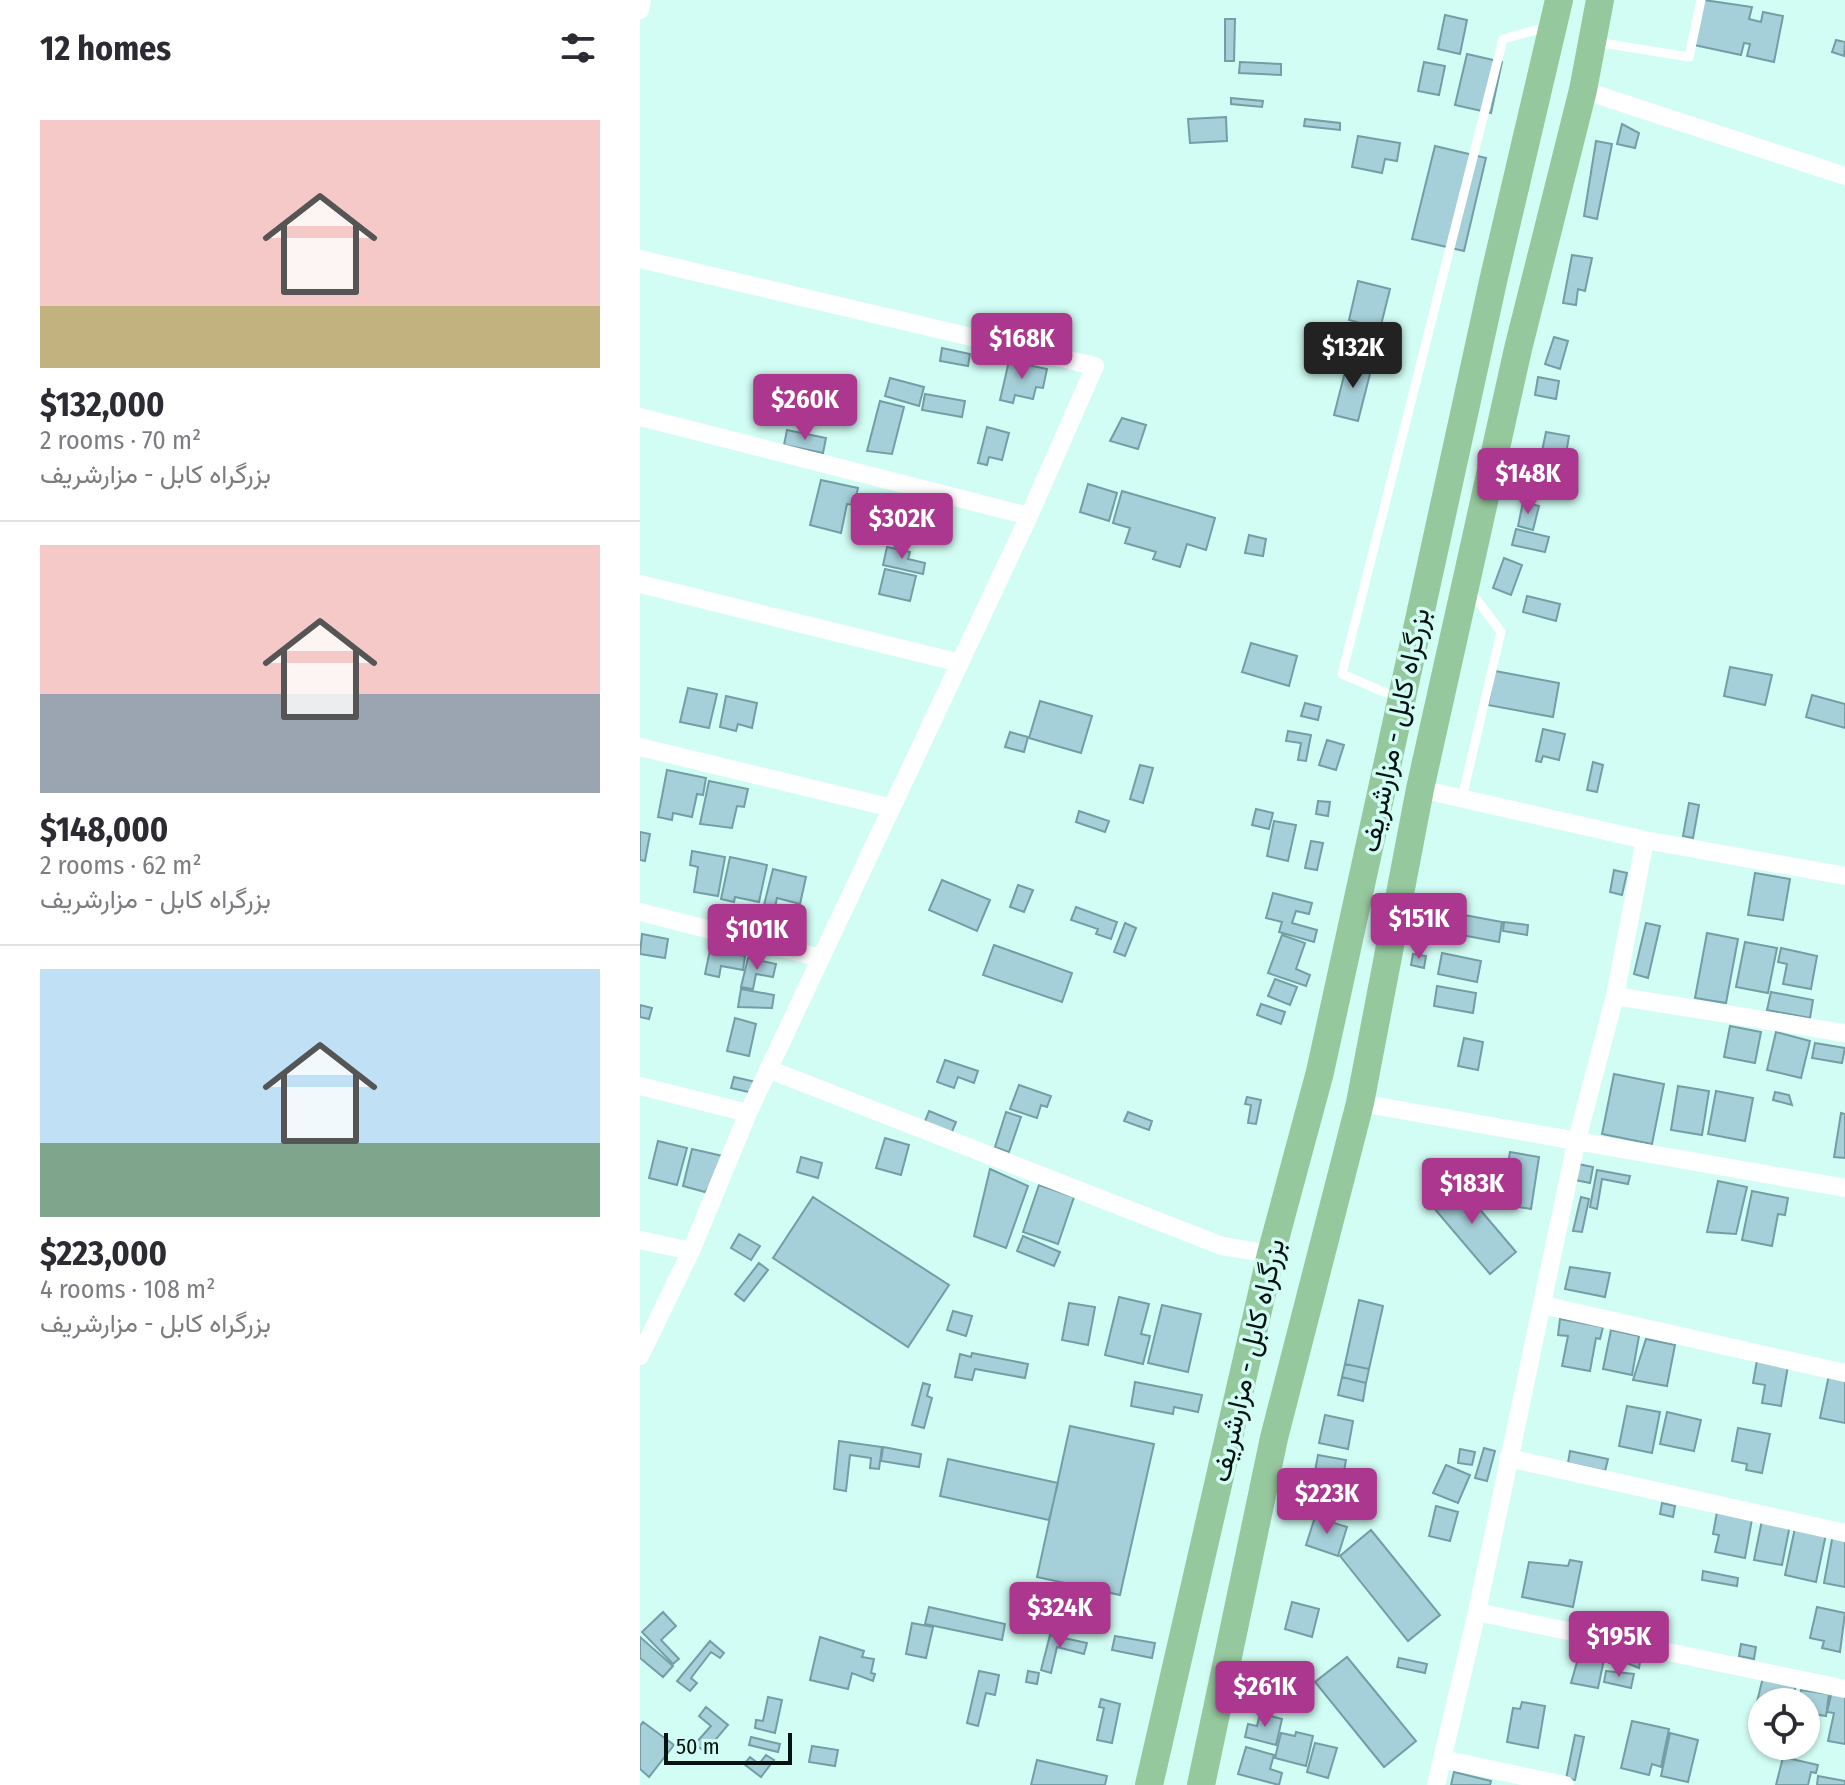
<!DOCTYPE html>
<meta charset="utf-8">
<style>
:root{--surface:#fff;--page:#f7f7f7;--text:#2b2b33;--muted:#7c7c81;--line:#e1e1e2;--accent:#ac378f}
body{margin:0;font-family:"Fira Sans Condensed",Vazirmatn,sans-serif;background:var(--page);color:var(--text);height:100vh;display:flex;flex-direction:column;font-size:30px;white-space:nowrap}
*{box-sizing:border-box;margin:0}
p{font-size:26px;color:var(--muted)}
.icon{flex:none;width:44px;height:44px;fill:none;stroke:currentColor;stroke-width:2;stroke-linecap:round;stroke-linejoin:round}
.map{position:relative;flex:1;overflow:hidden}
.sheet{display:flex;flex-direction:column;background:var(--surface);width:640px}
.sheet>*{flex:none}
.buttons{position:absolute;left:1108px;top:1688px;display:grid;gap:16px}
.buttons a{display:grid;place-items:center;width:72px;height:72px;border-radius:50%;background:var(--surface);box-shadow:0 2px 6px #0004;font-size:40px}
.scale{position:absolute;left:24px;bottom:20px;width:128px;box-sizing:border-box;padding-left:8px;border:4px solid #041310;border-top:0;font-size:22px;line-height:28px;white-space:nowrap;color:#041310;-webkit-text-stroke:6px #d2fdf4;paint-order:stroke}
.price{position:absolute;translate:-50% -68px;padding:0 18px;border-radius:8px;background:var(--accent);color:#fff;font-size:26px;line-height:52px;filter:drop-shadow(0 2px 4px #0008)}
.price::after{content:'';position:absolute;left:50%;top:48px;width:24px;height:18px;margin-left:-12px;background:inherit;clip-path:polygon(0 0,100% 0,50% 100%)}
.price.on{background:#222;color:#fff}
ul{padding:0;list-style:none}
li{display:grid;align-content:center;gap:16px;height:424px;padding:0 40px}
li+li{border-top:2px solid var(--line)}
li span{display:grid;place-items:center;height:248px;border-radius:0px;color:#555}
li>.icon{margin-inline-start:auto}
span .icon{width:144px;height:144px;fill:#fffc;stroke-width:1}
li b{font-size:34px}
h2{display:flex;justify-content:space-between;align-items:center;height:96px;padding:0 40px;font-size:34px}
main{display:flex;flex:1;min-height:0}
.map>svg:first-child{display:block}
.building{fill:#a6d0d9;stroke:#749da5;stroke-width:2}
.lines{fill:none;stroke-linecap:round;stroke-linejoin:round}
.service{stroke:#fff;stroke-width:9}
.minor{stroke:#fff;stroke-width:18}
.trunk{stroke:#96c89e;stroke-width:28}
.labels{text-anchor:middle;stroke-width:7;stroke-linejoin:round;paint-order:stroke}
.street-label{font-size:28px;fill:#041310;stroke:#d2fdf4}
</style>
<main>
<section class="sheet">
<h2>12 homes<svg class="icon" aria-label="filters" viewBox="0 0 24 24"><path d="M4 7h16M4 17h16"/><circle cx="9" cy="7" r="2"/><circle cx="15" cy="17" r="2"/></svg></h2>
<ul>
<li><span style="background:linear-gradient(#f6c9c9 75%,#c2b280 0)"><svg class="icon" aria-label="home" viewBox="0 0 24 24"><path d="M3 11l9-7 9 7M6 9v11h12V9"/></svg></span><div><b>$132,000</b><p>2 rooms · 70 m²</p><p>بزرگراه کابل - مزارشریف</p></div></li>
<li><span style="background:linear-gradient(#f6c9c9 60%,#9aa5b1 0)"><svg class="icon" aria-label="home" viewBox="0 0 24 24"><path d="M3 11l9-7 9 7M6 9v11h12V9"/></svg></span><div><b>$148,000</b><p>2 rooms · 62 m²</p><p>بزرگراه کابل - مزارشریف</p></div></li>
<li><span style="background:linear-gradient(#bfe0f5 70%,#7fa58c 0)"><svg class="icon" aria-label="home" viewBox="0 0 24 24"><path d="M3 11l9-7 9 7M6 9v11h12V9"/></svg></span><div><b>$223,000</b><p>4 rooms · 108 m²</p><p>بزرگراه کابل - مزارشریف</p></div></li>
</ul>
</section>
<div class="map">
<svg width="1205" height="1785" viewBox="0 0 1205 1785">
<rect width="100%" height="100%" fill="#d2fdf4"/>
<path class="building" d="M1064,0l48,7 -3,12 12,3 2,-10 20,4 -9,46 -27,-6 3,-12 -6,-1 -3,12 -47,-10z
M805,15l22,5 -7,34 -22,-5z
M585,19h10l-1,42h-9z
M1196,40l9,2 -1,14 -12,-4z
M827,54l35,8 -11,51 -36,-8z
M600,62l41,2v11l-42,-2z
M784,62l21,4 -6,29 -21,-4z
M591,98l32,3 -1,6 -31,-3z
M586,117l1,24 -37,2 -2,-24z
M665,119l35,4v7l-36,-4z
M982,124l17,9 -4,15 -18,-4z
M718,136l42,7 -3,18 -12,-2 -3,14 -30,-6z
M956,141l16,3 -15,75 -13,-3z
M795,146l51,12 -22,93 -52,-12z
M932,255l20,3 -7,33 -7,-2 -2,16 -13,-2z
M718,281l32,8 -17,68 -24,-6 8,-29 -8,-2z
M914,337l14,4 -8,28 -15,-5z
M302,348l28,6 -2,12 -28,-5z
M708,360l24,6 -14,55 -24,-6z
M369,361l38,8 -4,19 -7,-1 -3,12 -18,-4 -2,8 -13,-3z
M898,377l21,4 -3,18 -21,-4z
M250,378l34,9 -5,19 -34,-10z
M285,394l40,7 -3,16 -40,-7z
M240,401l24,6 -12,47 -25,-3z
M482,418l24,7 -8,24 -28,-8z
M347,427l22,6 -7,27 -13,-3 -2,8 -9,-2z
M147,430l39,8 -3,15 -39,-8z
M906,432l23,4 -4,24 -24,-4z
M181,480l37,8 -4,17 -7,-1 -6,29 -31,-8z
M448,484l29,9 -8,28 -29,-9z
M482,491l93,27 -9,32 -19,-6 -7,23 -27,-8 3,-7 -31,-9 5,-15 -17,-5z
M883,502l16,4 -6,24 -15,-4z
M876,529l33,8 -4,15 -33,-7z
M609,535l17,4 -3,17 -18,-3z
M247,547l23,5 -2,7 17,4 -2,11 -40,-9z
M864,558l18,7 -11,30 -18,-7z
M245,569l31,7 -6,25 -31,-7z
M887,596l33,8 -4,17 -33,-9z
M611,643l46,13 -8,30 -47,-14z
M1090,667l42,8 -7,30 -41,-9z
M855,671l64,12 -6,34 -65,-12z
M48,688l29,6 -8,34 -29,-6z
M1172,695l33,9v24l-39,-11z
M86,696l31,7 -5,25 -14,-4 -2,7 -16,-4z
M400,701l52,15 -11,37 -52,-15z
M665,703l16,4 -3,13 -17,-4z
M903,729l22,5 -6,26 -16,-4 -2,6 -5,-1z
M648,731l23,4 -5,26 -8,-1 3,-17 -15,-2z
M370,732l18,5 -4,15 -19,-5z
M687,740l17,5 -8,25 -17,-5z
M953,762l10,3 -6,27 -10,-2z
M500,765l13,3 -10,35 -13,-4z
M27,770l39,8 -3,17 -6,-1 -5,23 -19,-4 -1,7 -14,-3z
M69,781l39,8 -4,18 -7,-1 -5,22 -32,-4z
M678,801l12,1 -2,14 -12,-2z
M1049,803l10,2 -6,33 -10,-2z
M616,809l17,4 -4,16 -17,-4z
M439,811l30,10 -4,11 -29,-10z
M634,821l22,4 -8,36 -21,-5z
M0,832l10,2 -5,27 -5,-1z
M671,841l12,2 -6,27 -12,-2z
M52,851l33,6 -7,39 -24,-4 4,-25 -8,-2z
M90,857l37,8 -8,37 -24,-5 -1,5 -13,-3z
M133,869l33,8 -6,27 -23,-6 -3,14 -11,-3z
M974,870l13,3 -5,22 -12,-3z
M1115,873l35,6 -7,41 -35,-5z
M302,880l48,20 -13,31 -48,-21z
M378,885l15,5 -9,22 -14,-5z
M633,893l39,10 -3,11 -13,-3 -4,12 25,7 -3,12 -35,-10 3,-10 -16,-4z
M436,907l41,15 -6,17 -15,-5 2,-5 -27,-9z
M819,914l43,8 -3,20 -43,-8z
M864,922l24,3 -1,10 -24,-4z
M485,923l11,5 -11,28 -11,-4z
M1006,923l14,3 -12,52 -14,-4z
M1067,933l31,6 -12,64 -31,-5z
M2,934l26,5 -3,19 -25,-4z
M642,935l23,8 -9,26 14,6 -4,11 -38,-13z
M1105,942l32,6 -9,45 -32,-6z
M354,945l78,28 -10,29 -79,-27z
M1141,948l36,8 -6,33 -28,-5 4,-20 -9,-2z
M70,950l35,6 -2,14 -22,-4 -2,11 -14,-3z
M802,953l39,8 -4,21 -39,-8z
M773,954l13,2 -2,12 -13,-3z
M108,958l28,6 -3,13 -17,-3 -3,15 -12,-2z
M635,979l22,8 -7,18 -22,-9z
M797,986l39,7 -3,20 -39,-7z
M101,989l33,6 -2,13 -34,-1z
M1131,992l42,8 -3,18 -43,-8z
M621,1004l24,8 -4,12 -24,-9z
M0,1005l12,3 -3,11 -9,-2z
M95,1018l21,6 -7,32 -22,-5z
M1090,1026l31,6 -6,31 -31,-6z
M1136,1032l34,9 -9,37 -34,-8z
M824,1038l19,4 -5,28 -20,-4z
M1175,1043l30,5 -3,15 -30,-5z
M305,1060l33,11 -4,12 -16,-6 -4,11 -17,-6z
M974,1074l50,10 -12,60 -50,-10z
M94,1077l22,5 -3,11 -22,-5z
M379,1085l32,11 -4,11 -6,-2 -4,13 -27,-9z
M1038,1086l31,5 -7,44 -31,-5z
M1076,1091l37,7 -8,43 -37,-7z
M1135,1092l14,3 3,10 -19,-5z
M607,1097l14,3 -5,24 -8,-1 3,-18 -6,-1z
M289,1111l27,11 -5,12 -27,-10z
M366,1112l15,5 -12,35 -14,-5z
M488,1112l24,9 -3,9 -25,-9z
M1201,1113l4,1v44l-11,-1z
M245,1138l24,7 -8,30 -25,-7z
M18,1141l29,7 -10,37 -28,-7z
M52,1149l31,7 -4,18 -14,18 -22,-6z
M870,1152l29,5 -8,52 -18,-3 3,-18 -12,-2z
M161,1157l21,6 -4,15 -21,-6z
M938,1164l15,3 -3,16 -15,-3z
M350,1169l38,17 -22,62 -32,-12z
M957,1170l33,6 -2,8 -26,-5 -5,30 -7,-2z
M814,1179l62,73 -26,22 -62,-73z
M1078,1181l29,6 -11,47 -29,-2z
M399,1185l35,12 -16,47 -35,-12z
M1112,1191l36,7 -3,17 -7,-1 -6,32 -30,-6z
M173,1197l136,88 -41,62 -135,-89z
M941,1197l8,2 -7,33 -9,-1z
M99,1234l21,12 -9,14 -20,-12z
M383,1236l37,16 -6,14 -37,-15z
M119,1263l9,7 -24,31 -9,-7z
M930,1267l40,6 -5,24 -40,-8z
M479,1297l30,7 -8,30 9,2 -7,28 -38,-9z
M719,1300l24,6 -14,63 -24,-5z
M429,1303l26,4 -7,38 -26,-5z
M522,1305l39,9 -13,58 -40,-9z
M313,1311l19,5 -6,20 -19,-6z
M920,1319l43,8 -3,12 -4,-1 -6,33 -28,-5 6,-30 -10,-1z
M971,1330l28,6 -7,39 -29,-6z
M1006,1339l29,6 -8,41 -34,-6z
M332,1353l56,11 -3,14 -50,-9 -3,11 -17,-3 5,-23 11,3z
M1117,1360l31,6 -7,40 -19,-3 3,-18 -12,-2z
M705,1364l24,5 -3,14 -24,-6z
M1189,1375l16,4v44l-25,-5z
M702,1377l24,6 -3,18 -25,-6z
M495,1382l67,13 -4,17 -24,-5 -1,7 -42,-8z
M283,1383l7,2 -3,11 5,2 -8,30 -12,-3z
M987,1406l33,6 -8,41 -33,-7z
M1027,1412l34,8 -7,31 -34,-7z
M685,1415l28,6 -5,28 -29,-6z
M430,1426l84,18 -34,151 -83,-18z
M1098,1428l32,6 -8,39 -16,-3 1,-6 -15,-3z
M199,1441l43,6 -3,22 -9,-1 1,-10 -21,-3 -4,36 -12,-2z
M243,1447l38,7 -2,13 -38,-6z
M844,1448l11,3 -8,30 -12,-3z
M820,1449l15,3 -3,13 -14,-2z
M930,1451l38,8 -3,12 -37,-8z
M678,1455l28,5 -6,33 -28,-5z
M308,1459l110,24 -9,37 -109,-24z
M806,1465l24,10 -12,28 -25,-10z
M676,1489l19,3 -4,24 -19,-3z
M1022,1503l13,3 -2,11 -13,-3z
M796,1506l22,6 -8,29 -21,-5z
M1077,1512l35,7 -7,39 -30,-6 4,-17 -6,-1z
M675,1517l32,10 -9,29 -32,-11z
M1122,1520l28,5 -8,40 -28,-5z
M1155,1528l31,6 -10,48 -31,-7z
M731,1530l69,85 -32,26 -68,-85z
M1193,1534l12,3v50l-21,-4z
M930,1560l12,2 -9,45 -51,-10 7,-35 39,4z
M1063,1571l35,7 -1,8 -35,-6z
M652,1602l27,7 -7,28 -27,-8z
M289,1607l76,17 -3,16 -77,-16z
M1177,1607l28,6 -5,39 -18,-4 2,-7 -14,-3z
M23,1612l13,14 -15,14 18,19 -6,5 -31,-32z
M272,1623l21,4 -7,31 -20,-4z
M410,1635l37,8 -3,11 -27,-7 -6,26 -10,-3z
M475,1636l40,7 -3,15 -40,-8z
M0,1637l33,29 -10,11 -23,-19z
M180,1637l44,14 -2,6 12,2 -3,14 4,1 -2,7 -21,-8 -4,16 -38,-9z
M70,1641l14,12 -4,5 -9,-6 -20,26 6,5 -7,8 -13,-10z
M1101,1644l15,3 -2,12 -15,-3z
M942,1645l24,5 -8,38 -27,-5z
M971,1651l30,5 -2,12 -22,-9v5l-8,-1z
M707,1657l69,84 -32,26 -69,-85z
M759,1658l28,6 -2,9 -28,-6z
M339,1671l20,4 -4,20 -9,-2 -8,33 -11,-3z
M388,1671l11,2 -2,11 -11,-2z
M966,1671l28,3 -3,14 -27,-6z
M1123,1677l33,8 -4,17h-30v32l-12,-3z
M1161,1690l28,4 -3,22 -20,-3v-11h-7z
M1192,1691l13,3v50l-17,-3 6,-28 -7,-1z
M128,1697l14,3 -7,33 -20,-5 1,-8 7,1z
M461,1699l19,5 -8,39 -15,-3 7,-32 -5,-1z
M882,1702l23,4 -7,42 -31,-6 6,-34 7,1z
M66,1707l22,18 -23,27 -10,-8 16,-18 -12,-10z
M620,1713l22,6 -6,26 -31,-8 3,-13 9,2z
M992,1721l37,8 -8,38 -9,-3 -3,11 -28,-7z
M3,1722l31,23 -25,32 -9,-8v-43z
M656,1732l17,4 -7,30 -31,-8 6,-25 14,3z
M1030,1733l28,7 -10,42 -27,-6z
M935,1735l9,2 -9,43 -9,-1z
M111,1737l29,7 -2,8 -29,-7z
M675,1743l22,5 -9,30 -21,-6z
M172,1746l26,4 -3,16 -26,-4z
M606,1747l28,8 -4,14 12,4 -3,12 -41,-11z
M126,1755l8,5 -13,17 -17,-13 6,-7 9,7z
M1143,1757l35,8 -2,8 -5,-1 -3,13h-32z
M397,1760l70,16 -2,9h-74z
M814,1772l37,9 -1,4h-39z
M1178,1776l27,5v4h-28z"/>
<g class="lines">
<path class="service" d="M956,42l93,15 12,-57
M758,698l-56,-24 161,-635 44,-12
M822,798l39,-166 -32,-43"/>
<path class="minor" d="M0,10l2,-10
M943,90l262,86
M0,259l455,107 -66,150 -281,597 -57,138 -51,105
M0,417l389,99
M0,584l320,79
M0,747l252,61
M780,789l225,51 200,36
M0,912l181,46
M975,996l230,37
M128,1069l454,177 49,8
M0,1086l108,27
M720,1103l485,85
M0,1240l51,11
M903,1305l302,68
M868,1458l337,75
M837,1612l368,77
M802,1759l123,26
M796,1785l41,-173 99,-469 39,-147 30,-156"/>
<path class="trunk" d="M509,1785l122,-531 49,-182 174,-795 65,-277
M561,1785l73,-347 86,-335 60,-314 98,-440 65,-259 17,-90"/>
</g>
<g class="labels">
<g class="street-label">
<text transform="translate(754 730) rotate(-78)" y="10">بزرگراه کابل - مزارشریف</text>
<text transform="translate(607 1360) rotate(-77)" y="10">بزرگراه کابل - مزارشریف</text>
</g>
</g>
</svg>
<div class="buttons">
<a><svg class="icon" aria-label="locate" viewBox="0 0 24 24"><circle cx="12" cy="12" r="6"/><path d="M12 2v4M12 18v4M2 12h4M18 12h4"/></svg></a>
</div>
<div class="scale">50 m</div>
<b class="price" style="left:382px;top:381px">$168K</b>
<b class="price on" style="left:713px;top:390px">$132K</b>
<b class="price" style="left:165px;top:442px">$260K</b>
<b class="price" style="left:888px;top:516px">$148K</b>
<b class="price" style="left:262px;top:561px">$302K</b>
<b class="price" style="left:779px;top:961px">$151K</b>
<b class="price" style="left:117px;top:972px">$101K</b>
<b class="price" style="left:832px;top:1226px">$183K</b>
<b class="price" style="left:687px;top:1536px">$223K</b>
<b class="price" style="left:420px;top:1650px">$324K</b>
<b class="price" style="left:979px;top:1679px">$195K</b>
<b class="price" style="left:625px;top:1729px">$261K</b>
</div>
</main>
